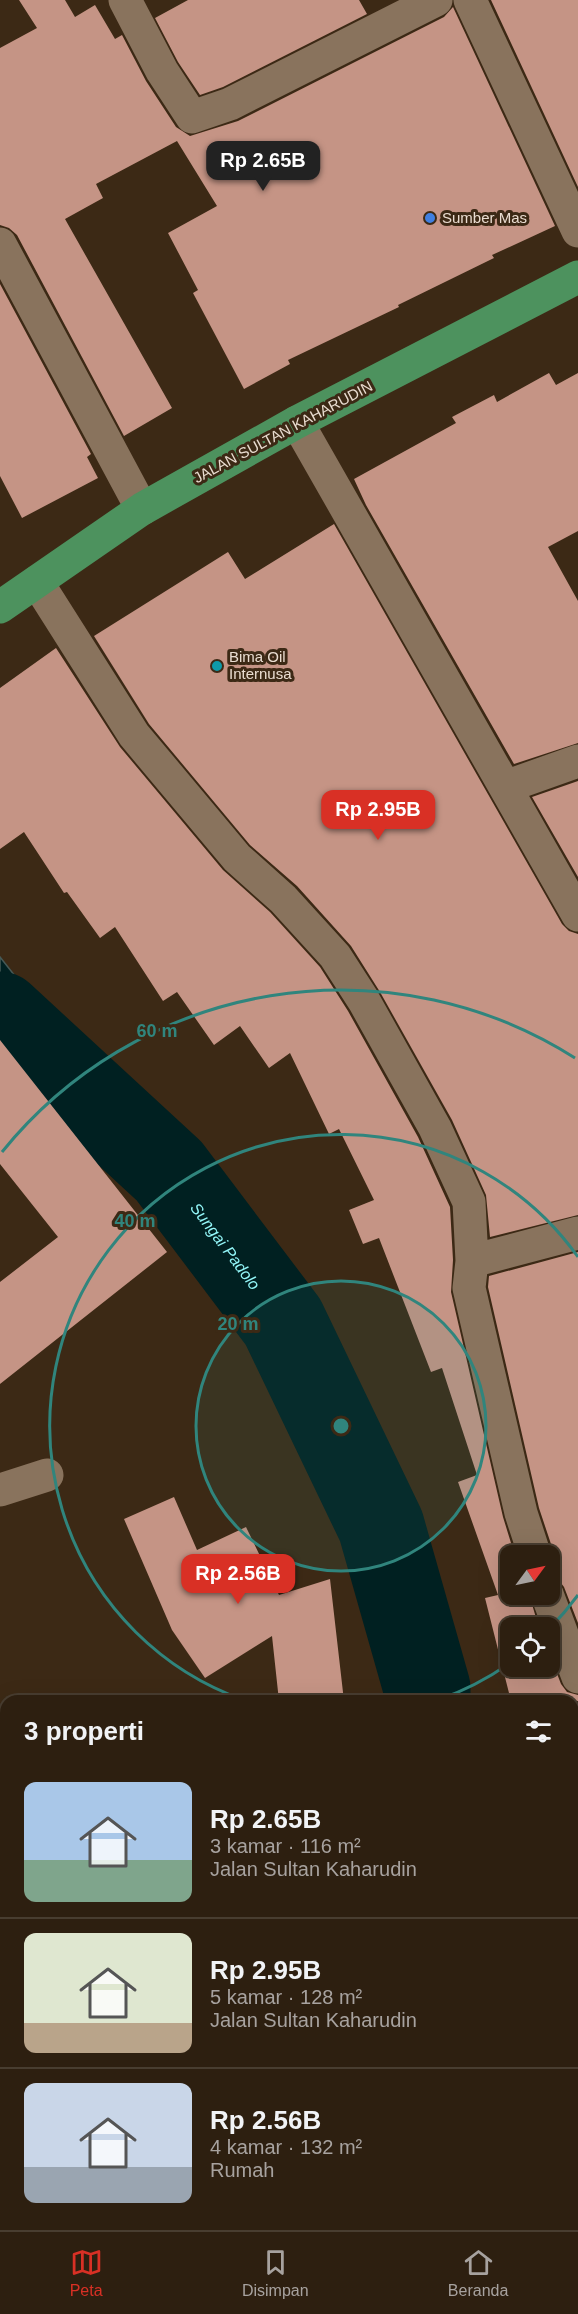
<!DOCTYPE html>
<html lang="id">
<meta charset="utf-8">
<style>
:root{--surface:#2d1f10;--page:#392c1e;--text:#f1f3f6;--muted:#a7a29f;--line:#483d30;--accent:#d93025}
body{margin:0;font-family:Arial,sans-serif;background:var(--page);color:var(--text);height:100vh;display:flex;flex-direction:column;font-size:22px;white-space:nowrap}
*{box-sizing:border-box;margin:0}
p{font-size:20px;color:var(--muted)}
.icon{flex:none;width:33px;height:33px;fill:none;stroke:currentColor;stroke-width:2;stroke-linecap:round;stroke-linejoin:round}
.map{position:relative;flex:1;overflow:hidden}
.details{position:absolute;left:0px;top:1695px;width:579px;height:536px;display:flex;flex-direction:column;background:var(--surface);border-radius:18px 18px 0 0;box-shadow:0 6px 24px #0002,0 0 0 2px var(--line)}
.details>*{flex:none}
.needle{width:39px;rotate:57deg}
.controls{position:absolute;left:500px;top:1545px;display:grid;gap:12px}
.controls a{display:grid;place-items:center;width:60px;height:60px;border-radius:12px;background:var(--surface);box-shadow:0 6px 24px #0002,0 0 0 2px var(--line);font-size:30px}
.price{position:absolute;translate:-50% -51px;padding:0 14px;border-radius:12px;background:var(--accent);color:#fff;font-size:20px;line-height:39px;filter:drop-shadow(0 2px 3px #0008)}
.price::after{content:'';position:absolute;left:50%;top:36px;width:18px;height:14px;margin-left:-9px;background:inherit;clip-path:polygon(0 0,100% 0,50% 100%)}
.price.current{background:#222;color:#fff}
ul{padding:0;list-style:none}
li{display:flex;align-items:center;gap:18px;height:150px;padding:0 24px}
li+li{border-top:2px solid var(--line)}
li span{display:grid;place-items:center;flex:none;width:168px;height:120px;border-radius:12px;color:#555}
li>.icon{margin-inline-start:auto}
span .icon{width:72px;height:72px;fill:#fffc;stroke-width:1}
li b{font-size:26px}
h2{display:flex;justify-content:space-between;align-items:center;height:72px;padding:0 24px;font-size:26px}
.menu{display:flex;justify-content:space-around;align-items:center;height:84px;border-top:2px solid var(--line);background:var(--surface);font-size:16px;color:var(--muted)}
.menu a{display:grid;justify-items:center;gap:3px}
.menu .current{color:var(--accent)}
.map>svg:first-child{display:block}
.water{fill:#002021;stroke:#465956;stroke-width:1.5}
.lines{fill:none;stroke-linecap:round;stroke-linejoin:round}
.river{stroke:#002021;stroke-width:87}
.building{fill:#c59485}
.minor{stroke:#89735d;stroke-width:33}
.highway{stroke:#4d925e;stroke-width:33}
.ring{fill:none;stroke:#30857d;stroke-width:3}
.shop-dot{fill:#3f7fe0;stroke:#3c2915;stroke-width:2}
.culture-dot{fill:#0f9aa8;stroke:#3c2915;stroke-width:2}
.labels{text-anchor:middle;stroke-width:6;stroke-linejoin:round;paint-order:stroke}
.poi-label{font-size:15px;fill:#eaddd1;stroke:#3c2915;text-anchor:start}
.street-label{font-size:15px;fill:#eaddd1;stroke:#3c2915}
.water-label{font-size:16px;font-style:italic;fill:#93f7f9;stroke:#3c2915}
.centre{fill:#30857d;stroke:#3c2915;stroke-width:3}
.ring-label{font-size:18px;text-anchor:middle;font-weight:bold;fill:#30857d;stroke:#3c2915;stroke-width:6;stroke-linejoin:round;paint-order:stroke}
</style>
<div class="map">
<svg width="578" height="2230" viewBox="0 0 578 2230">
<rect width="100%" height="100%" fill="#3c2915"/>
<path class="water" d="M0,957l169,214 -169,-132z"/>
<g class="lines">
<g class="river">
<path id="s1" d="M0,1015l169,156 114,151 98,204 46,162v13"/>
<path d="M273,2230l4,-6"/>
</g>
</g>
<path class="building" d="M19,0h46l10,17 20,-12 20,34 7,-4 24,46 30,46 14,9 48,-15 206,-104 9,-10 102,219 -63,29 2,3 -96,47 1,2 -111,53 2,4 -46,25 -51,-96 5,-3 -30,-57 49,-27 -40,-65 -81,43 7,14 -38,21 107,189 -48,28 -107,-201 -8,-7 -9,-3v-177l37,-20z
M188,0h171l8,14 -144,73 -23,8 -22,-33 -23,-44z
M491,0h87v187z
M0,284l91,170 -4,3 11,21 -76,40 -22,-42z
M549,373l7,12 22,-12v158l-30,16 30,54v142l-64,21 -148,-259 -12,-26 102,-56 -4,-6 42,-22 3,7z
M334,524l228,400 7,7 9,3v281l-88,22 -4,-42 -34,-75 -72,-128 -29,-46 -54,-60 -47,-41 -101,-121 -55,-88 134,-84 17,27z
M56,648l64,99 103,123 47,42 50,55 28,44 70,126 32,70 3,53 -2,32 52,225 12,39h-5v38h19l10,34h-29v38h39v-13l12,31 6,8 11,3v6h-67l-26,-103 13,-3 -40,-113 19,-7 -35,-107 -11,4 -52,-134 -16,6 -14,-34 25,-10 -35,-71 -10,5 -39,-81 -21,15 -29,-42 -26,19 -37,-53 -14,9 -48,-74 -15,11 -33,-46 -3,1 -40,-61 -24,17v-161z
M578,781v96l-46,-80z
M0,1040l167,212 -167,132v-102l58,-45 -58,-73z
M578,1252v371l-14,-36 -6,-8 -9,-3 4,-26 -14,-42 -51,-221 1,-11z
M174,1497l23,53 49,-23 33,68 51,-16 14,122h-65l-7,-65 -67,42 -33,-48 -48,-111z"/>
<g class="lines">
<path class="minor" d="M125,0l37,71 30,46 38,-13 206,-104
M470,0l108,231
M0,244l142,265
M297,422l281,493
M37,582l97,153 103,123 46,41 52,57 29,45 71,127 34,74 3,59 -3,27 52,225 14,43
M505,787l73,-26
M472,1261l106,-28
M0,1490l47,-15
M547,1594l31,83
M0,2095l6,-3
M573,2181l5,-2
M481,2224l1,6
M361,2230l3,-6"/>
<path class="highway" d="M0,607l142,-98 155,-87 281,-145"/>
</g>
<circle cx="341" cy="1426" r="145" fill="#30857d" fill-opacity=".12"/>
<g class="ring">
<circle cx="341" cy="1426" r="145"/>
<path d="M578 1595A291 291 0 0 1 550 1628M510 1663A291 291 0 0 1 438 1700M244 1700A291 291 0 1 1 578 1257"/>
<path d="M2 1152A436 436 0 0 1 575 1058"/>
</g>
<circle class="shop-dot" cx="430" cy="218" r="6"/>
<circle class="culture-dot" cx="217" cy="666" r="6"/>
<g class="labels">
<g class="poi-label">
<text x="442" y="223">Sumber Mas</text>
<text x="229" y="662">Bima Oil<tspan x="229" dy="17">Internusa</tspan></text>
</g>
<g class="street-label">
<text transform="translate(283 432) rotate(-28)" y="5">JALAN SULTAN KAHARUDIN</text>
</g>
<g class="water-label">
<text dy="6" stroke="none"><textPath href="#s1" startOffset="324">Sungai Padolo</textPath></text>
</g>
</g>
<circle cx="341" cy="1426" r="9" class="centre"/>
<g class="ring-label">
<text x="157" y="1037">60 m</text>
<text x="135" y="1227">40 m</text>
<text x="238" y="1330">20 m</text>
</g>
</svg>
<div class="controls">
<a><svg class="needle" viewBox="-14 -14 28 28"><path d="M0-13l5 13h-10z" fill="#e53935"/><path d="M0 13l5-13h-10z" fill="#a7a29f"/></svg></a>
<a><svg class="icon" aria-label="locate" viewBox="0 0 24 24"><circle cx="12" cy="12" r="6"/><path d="M12 2v4M12 18v4M2 12h4M18 12h4"/></svg></a>
</div>
<b class="price current" style="left:263px;top:192px">Rp 2.65B</b>
<b class="price" style="left:378px;top:841px">Rp 2.95B</b>
<b class="price" style="left:238px;top:1605px">Rp 2.56B</b>
<section class="details">
<h2>3 properti<svg class="icon" aria-label="filters" viewBox="0 0 24 24"><path d="M4 7h16M4 17h16"/><circle cx="9" cy="7" r="2"/><circle cx="15" cy="17" r="2"/></svg></h2>
<ul>
<li><span style="background:linear-gradient(#a9c7e8 65%,#7fa58c 0)"><svg class="icon" aria-label="home" viewBox="0 0 24 24"><path d="M3 11l9-7 9 7M6 9v11h12V9"/></svg></span><div><b>Rp 2.65B</b><p>3 kamar · 116 m²</p><p>Jalan Sultan Kaharudin</p></div></li>
<li><span style="background:linear-gradient(#dfe7d0 75%,#b9a48a 0)"><svg class="icon" aria-label="home" viewBox="0 0 24 24"><path d="M3 11l9-7 9 7M6 9v11h12V9"/></svg></span><div><b>Rp 2.95B</b><p>5 kamar · 128 m²</p><p>Jalan Sultan Kaharudin</p></div></li>
<li><span style="background:linear-gradient(#c9d6e8 70%,#9aa5b1 0)"><svg class="icon" aria-label="home" viewBox="0 0 24 24"><path d="M3 11l9-7 9 7M6 9v11h12V9"/></svg></span><div><b>Rp 2.56B</b><p>4 kamar · 132 m²</p><p>Rumah</p></div></li>
</ul>
</section>
</div>
<nav class="menu">
<a class="current"><svg class="icon" aria-label="map" viewBox="0 0 24 24"><path d="M3 6l6-2 6 2 6-2v14l-6 2-6-2-6 2zM9 4v14M15 6v14"/></svg>Peta</a>
<a><svg class="icon" aria-label="saved" viewBox="0 0 24 24"><path d="M7 4h10v16l-5-4-5 4z"/></svg>Disimpan</a>
<a><svg class="icon" aria-label="home" viewBox="0 0 24 24"><path d="M3 11l9-7 9 7M6 9v11h12V9"/></svg>Beranda</a>
</nav>
